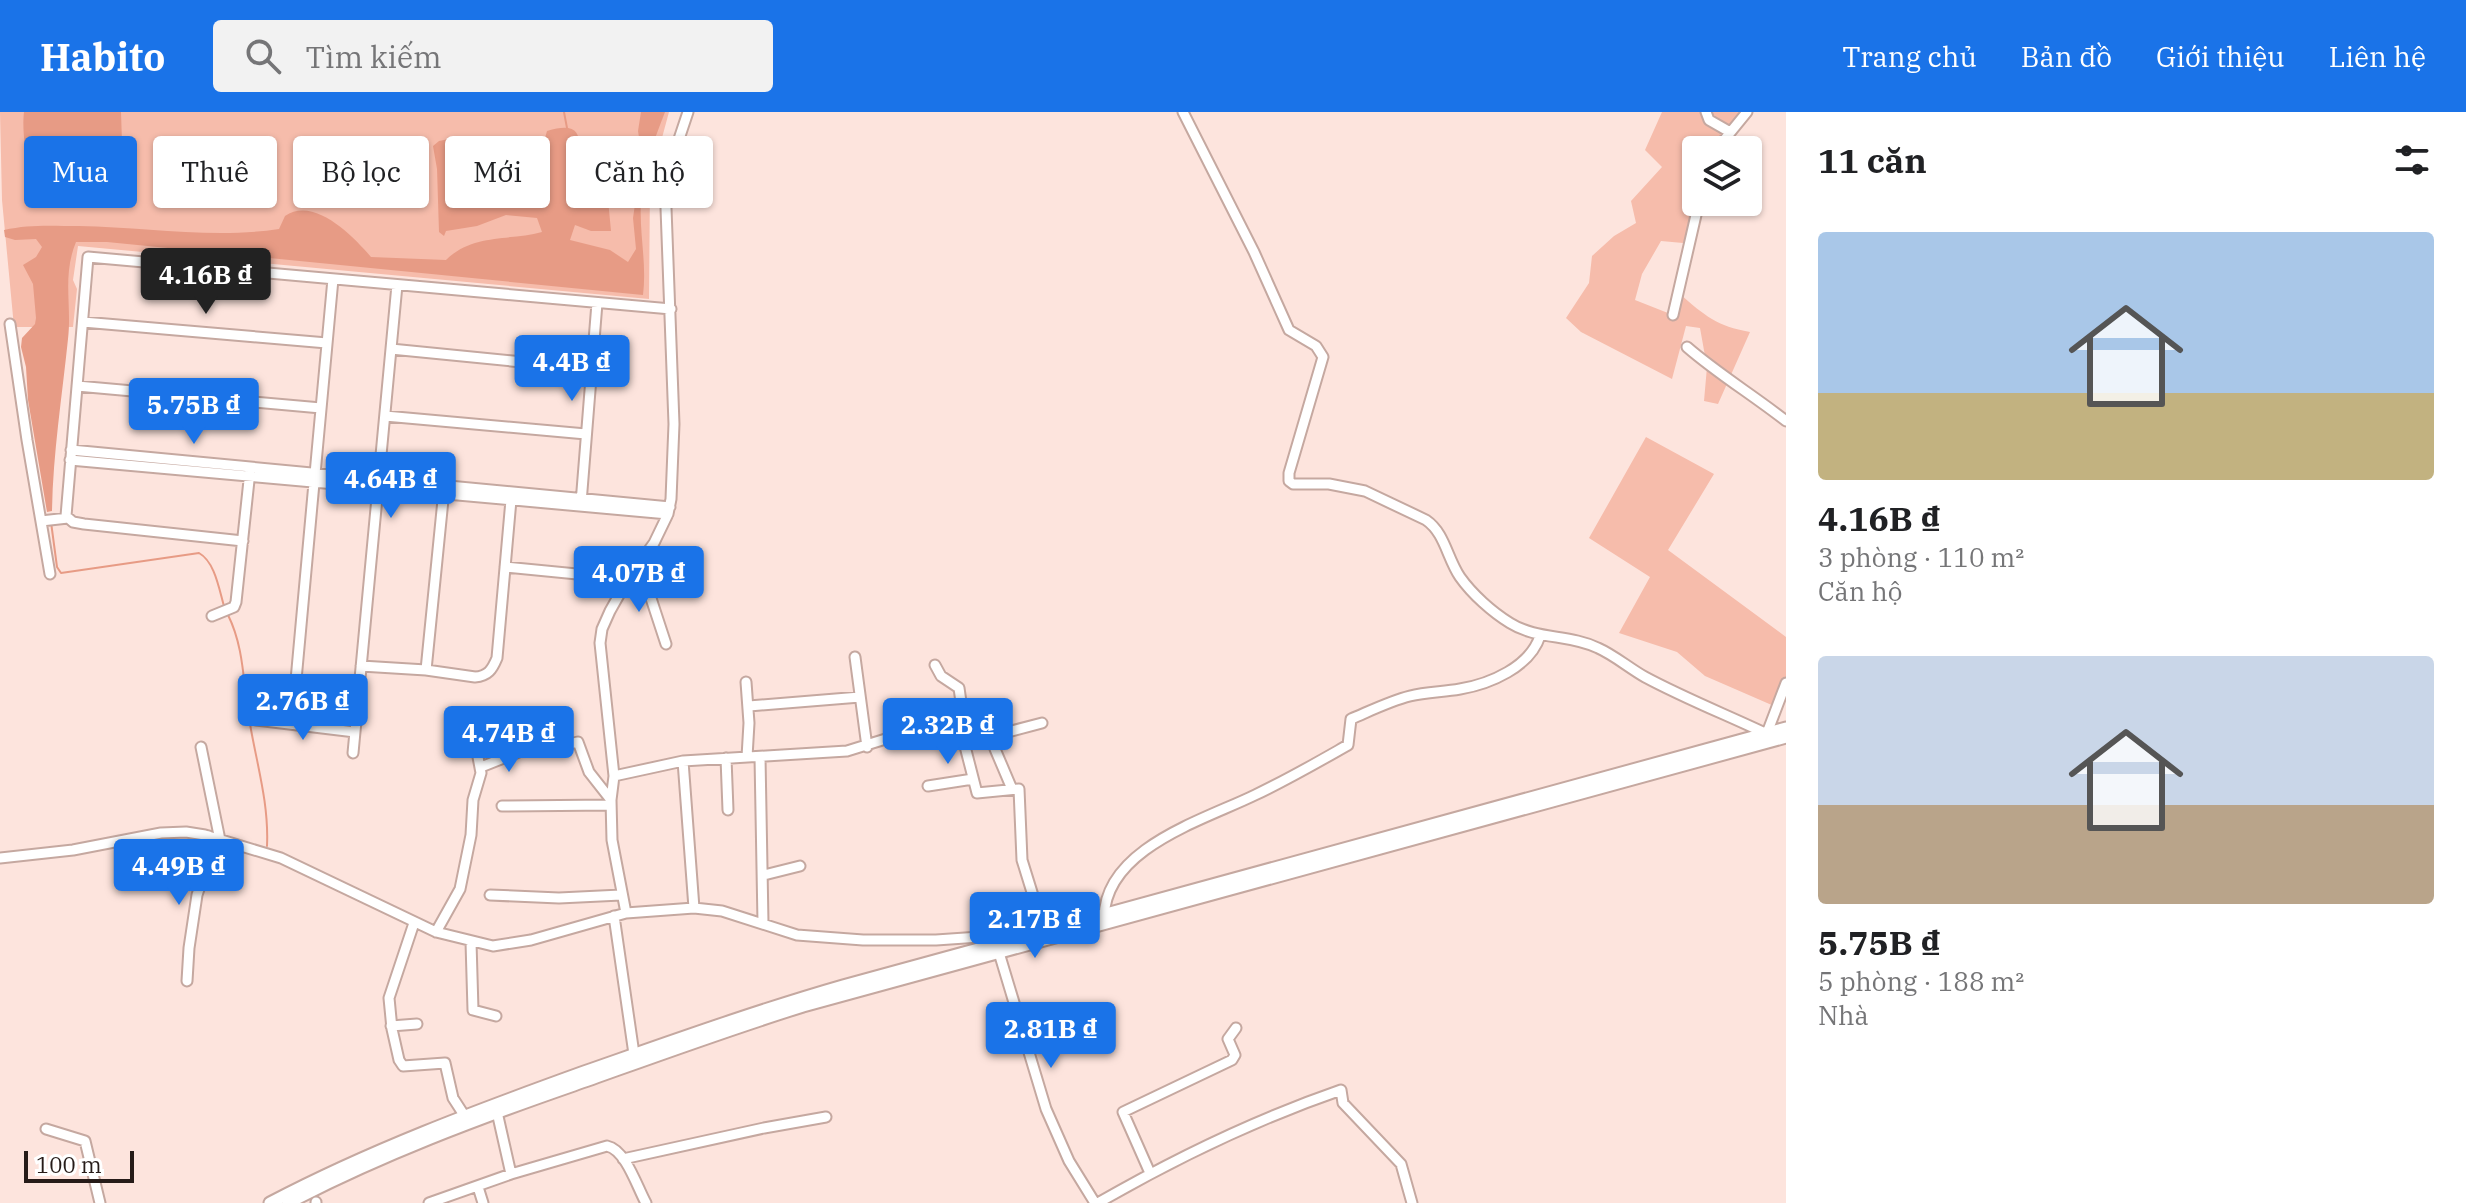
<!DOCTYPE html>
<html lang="vi">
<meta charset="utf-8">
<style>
:root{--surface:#fff;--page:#f2f2f2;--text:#202124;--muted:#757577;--accent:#1a73e8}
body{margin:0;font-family:"IBM Plex Serif",serif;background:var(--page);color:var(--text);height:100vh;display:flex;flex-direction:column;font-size:30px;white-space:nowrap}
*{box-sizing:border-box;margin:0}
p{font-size:26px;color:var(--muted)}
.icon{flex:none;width:44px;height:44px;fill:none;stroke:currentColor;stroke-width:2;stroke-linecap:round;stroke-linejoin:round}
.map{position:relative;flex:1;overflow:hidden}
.sheet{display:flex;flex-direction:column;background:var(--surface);width:680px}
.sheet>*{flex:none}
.hud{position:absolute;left:24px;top:24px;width:760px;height:72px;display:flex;gap:16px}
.tools{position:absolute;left:1682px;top:24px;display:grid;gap:16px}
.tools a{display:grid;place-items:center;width:80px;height:80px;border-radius:8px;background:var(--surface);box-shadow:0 2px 6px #0004;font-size:40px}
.scale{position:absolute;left:24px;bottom:20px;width:110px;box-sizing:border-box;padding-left:8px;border:4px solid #261b18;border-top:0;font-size:22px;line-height:28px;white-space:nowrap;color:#261b18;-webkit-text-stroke:6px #fff;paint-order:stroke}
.price{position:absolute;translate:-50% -68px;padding:0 18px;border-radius:8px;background:var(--accent);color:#fff;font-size:26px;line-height:52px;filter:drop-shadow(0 2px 4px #0008)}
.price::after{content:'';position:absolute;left:50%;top:48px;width:24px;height:18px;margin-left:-12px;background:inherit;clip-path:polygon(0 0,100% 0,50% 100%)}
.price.selected{background:#222;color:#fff}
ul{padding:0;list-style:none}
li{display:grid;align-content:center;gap:16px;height:424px;padding:0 32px}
li span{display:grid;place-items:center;height:248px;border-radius:8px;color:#555}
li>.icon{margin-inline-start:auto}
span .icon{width:144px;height:144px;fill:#fffc;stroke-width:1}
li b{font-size:34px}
h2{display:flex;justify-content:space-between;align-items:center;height:96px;padding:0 32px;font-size:34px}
.tag{padding:0 28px;border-radius:8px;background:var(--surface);box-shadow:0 2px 6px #0004;font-size:28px;line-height:72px}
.tag.selected{background:var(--accent);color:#fff}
header{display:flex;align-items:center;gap:48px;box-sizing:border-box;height:112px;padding:0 40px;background:var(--accent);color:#fff}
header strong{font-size:38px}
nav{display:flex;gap:44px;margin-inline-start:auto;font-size:28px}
.search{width:560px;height:72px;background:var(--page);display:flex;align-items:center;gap:20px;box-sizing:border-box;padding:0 28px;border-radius:8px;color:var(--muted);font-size:30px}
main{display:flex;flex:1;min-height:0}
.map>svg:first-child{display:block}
.green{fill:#f6bcab}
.water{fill:#e79b85}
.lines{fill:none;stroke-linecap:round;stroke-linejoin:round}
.stream{stroke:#e79b85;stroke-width:2}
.minor-casing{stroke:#c5a8a0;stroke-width:13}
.major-casing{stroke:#c5a8a0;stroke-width:15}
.minor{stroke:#fff;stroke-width:9}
.major{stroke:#fff;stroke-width:11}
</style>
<header>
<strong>Habito</strong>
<div class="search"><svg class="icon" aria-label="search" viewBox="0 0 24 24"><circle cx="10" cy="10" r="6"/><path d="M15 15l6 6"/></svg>Tìm kiếm</div>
<nav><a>Trang chủ</a><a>Bản đồ</a><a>Giới thiệu</a><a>Liên hệ</a></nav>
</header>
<main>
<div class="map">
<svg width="1786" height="1091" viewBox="0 0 1786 1091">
<rect width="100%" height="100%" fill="#fde4dd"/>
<path class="green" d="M0,0h669l-19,70 -1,117 -571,-53 -5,34 4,9 -4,38h-59l-12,-127z
M1662,0h80l-24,27 -2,11h-20v52h8l-1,4 -20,37 -22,-2 -19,33 -7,26 38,15 7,-21c25,22 37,32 70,38l-32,72 -14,-3 3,-34 -7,-39 -14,-2 -14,53 -91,-47 -15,-14 23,-35 3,-27 22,-20 22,-13 -5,-22 31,-34 -17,-17z
M1646,325l68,37 -46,76 118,87v41l-12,28 -69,-30 -28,-24 -58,-19 31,-56 -61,-39z"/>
<path class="water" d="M24,0h97l1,30 -5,62 -28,1 -11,-7 1,-6c4,-3 12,-6 14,-12 5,-9 -1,-37 -14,-39 -6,-1 -11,5 -18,5 -8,0 -10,-3 -17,2 -5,20 -1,37 20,44v3l-10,5c-26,-5 -33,-66 -30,-88z
M641,0h24c-11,28 -23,60 -24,90 -2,31 6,61 2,93l-536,-53h-31c-14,34 -4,63 -8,97 -6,58 -15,114 -16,172l-5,1 -19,-112 -2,-33 -5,-20 1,-9 13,-14 1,-6 -3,-34 -10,-19 13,-8 6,-10 -6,-8 -21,1 -10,-3 -1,-7c26,-6 49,-4 75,-4 66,1 134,13 200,3l6,-13c29,-20 68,20 86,41l75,3c27,-27 64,-19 96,-28l-5,-14 -31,-3 -29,11 -31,5 -2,5 -5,-4 -2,-63 -4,-23 6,-5 10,-2 94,6 4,-14c30,-9 35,1 32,29l23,11 5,18 4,42h-20l-16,-6 -5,15 40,10 18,12 8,-13 -3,-31 9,-62 -4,-25z"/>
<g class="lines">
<path class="stream" d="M564,0l3,16
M51,410l6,45 4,6 138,-20c16,9 20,36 25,53
M228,503c17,34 15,72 22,109 7,41 19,80 17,122"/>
<defs>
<path id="minor" d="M1183,0l71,140 35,78 27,16 7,11 -34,116v8l4,3h36l36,7 61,29c19,13 21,38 34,57 12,17 32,35 50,46 27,17 59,11 88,25 16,7 31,20 47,29 39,21 82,38 122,57
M1706,0l3,8 21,12
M1716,38l31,-38
M1673,203l26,-113
M83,210l244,21
M10,212l17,116 23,134
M1687,235c31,27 66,48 99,74
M391,237l201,20
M77,274l244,22
M385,304l201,18
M71,338l599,57
M70,348l598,54
M315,362l18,-195
M581,391l16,-200
M41,409l27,-3
M243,429l-159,-17 -11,-2 -7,-6 22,-259 583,52
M505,455l123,12
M635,458l10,10 21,64
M212,504l22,-9 2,-5 14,-131
M855,545l12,90
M935,553l6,11 18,12 2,14 -6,18
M361,554l65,4 18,-180
M426,558l49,7c13,-1 17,-7 22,-19l14,-158
M746,570l3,41 -2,34
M749,594l111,-9
M256,608l99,12
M292,612l22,-241
M1767,621l19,-50
M201,635l19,93
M555,635l23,-5 11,30 22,28
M353,641l44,-468
M760,645l3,166
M726,646l2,52
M683,649l11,147
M481,655l43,-17
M614,664l69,-15 164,-10 103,-32 9,4 18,70 42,-4 3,71 22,71 3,4
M928,674l45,-7
M1012,677l-17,-40v-10l5,-5 42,-11
M502,694l109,-1
M0,746l73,-8 88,-17 25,-1 19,3 76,23 155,74 57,14 38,-6 95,-27 68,-5 28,3 75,24 66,5h73l58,-4 52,173 23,52 26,42
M764,763l36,-9
M490,783l69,3 62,-3
M626,801l-14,-73 -1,-40 3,-24 -14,-133 2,-14 8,-18 18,-32 26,-36 14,-29 3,-15 3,-75 -9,-243 23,-69
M614,804l20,138
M1104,806c1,-70 100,-98 151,-123 32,-15 63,-33 93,-50l3,-26c19,-8 39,-18 59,-23 16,-4 33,-4 50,-7 30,-5 70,-22 80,-53
M414,811l-25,75 3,31 7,31 4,6 42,-3 8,35 11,17
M436,820l24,-43 11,-54 2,-35 8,-27 -6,-32 -12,-27
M471,830l2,68 23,6
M187,869l2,-33 8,-53 9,-27 3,-32
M391,914l26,-2
M497,1000l14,62
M46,1017l39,12 15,62
M623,1047l141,-31 62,-11
M1150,1061l-27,-61 109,-52 3,-5 -7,-16 8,-11
M478,1075l5,16
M316,1090v1
M429,1091l82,-29 96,-28c19,4 30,41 39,57
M1098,1091c78,-45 159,-84 243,-113l2,13 58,61 11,39"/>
<path id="major" d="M270,1091c101,-53 206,-92 314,-131 86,-30 172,-61 259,-86l943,-258
M288,1091c92,-48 188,-84 286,-118 76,-27 152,-55 229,-79l983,-269"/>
</defs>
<use href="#minor" class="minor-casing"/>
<use href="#major" class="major-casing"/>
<use href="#minor" class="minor"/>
<use href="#major" class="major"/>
</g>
</svg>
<div class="tools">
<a><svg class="icon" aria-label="layers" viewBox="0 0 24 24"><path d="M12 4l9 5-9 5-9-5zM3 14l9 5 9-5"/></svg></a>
</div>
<div class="scale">100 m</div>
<b class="price selected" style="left:206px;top:204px">4.16B ₫</b>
<b class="price" style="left:572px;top:291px">4.4B ₫</b>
<b class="price" style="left:194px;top:334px">5.75B ₫</b>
<b class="price" style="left:391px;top:408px">4.64B ₫</b>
<b class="price" style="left:639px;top:502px">4.07B ₫</b>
<b class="price" style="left:303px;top:630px">2.76B ₫</b>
<b class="price" style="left:948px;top:654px">2.32B ₫</b>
<b class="price" style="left:509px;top:662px">4.74B ₫</b>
<b class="price" style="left:179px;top:795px">4.49B ₫</b>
<b class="price" style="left:1035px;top:848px">2.17B ₫</b>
<b class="price" style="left:1051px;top:958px">2.81B ₫</b>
<div class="hud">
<a class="tag selected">Mua</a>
<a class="tag">Thuê</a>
<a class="tag">Bộ lọc</a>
<a class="tag">Mới</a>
<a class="tag">Căn hộ</a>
</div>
</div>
<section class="sheet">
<h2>11 căn<svg class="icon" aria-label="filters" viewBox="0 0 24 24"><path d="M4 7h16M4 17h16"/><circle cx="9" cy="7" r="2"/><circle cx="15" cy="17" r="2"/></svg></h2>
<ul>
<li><span style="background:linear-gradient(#a9c7e8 65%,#c2b280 0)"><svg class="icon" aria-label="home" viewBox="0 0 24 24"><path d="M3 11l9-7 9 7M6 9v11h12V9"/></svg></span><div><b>4.16B ₫</b><p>3 phòng · 110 m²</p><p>Căn hộ</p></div></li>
<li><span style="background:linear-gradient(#c9d6e8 60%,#b9a48a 0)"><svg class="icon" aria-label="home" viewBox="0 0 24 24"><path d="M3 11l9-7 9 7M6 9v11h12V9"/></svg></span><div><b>5.75B ₫</b><p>5 phòng · 188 m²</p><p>Nhà</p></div></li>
</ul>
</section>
</main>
